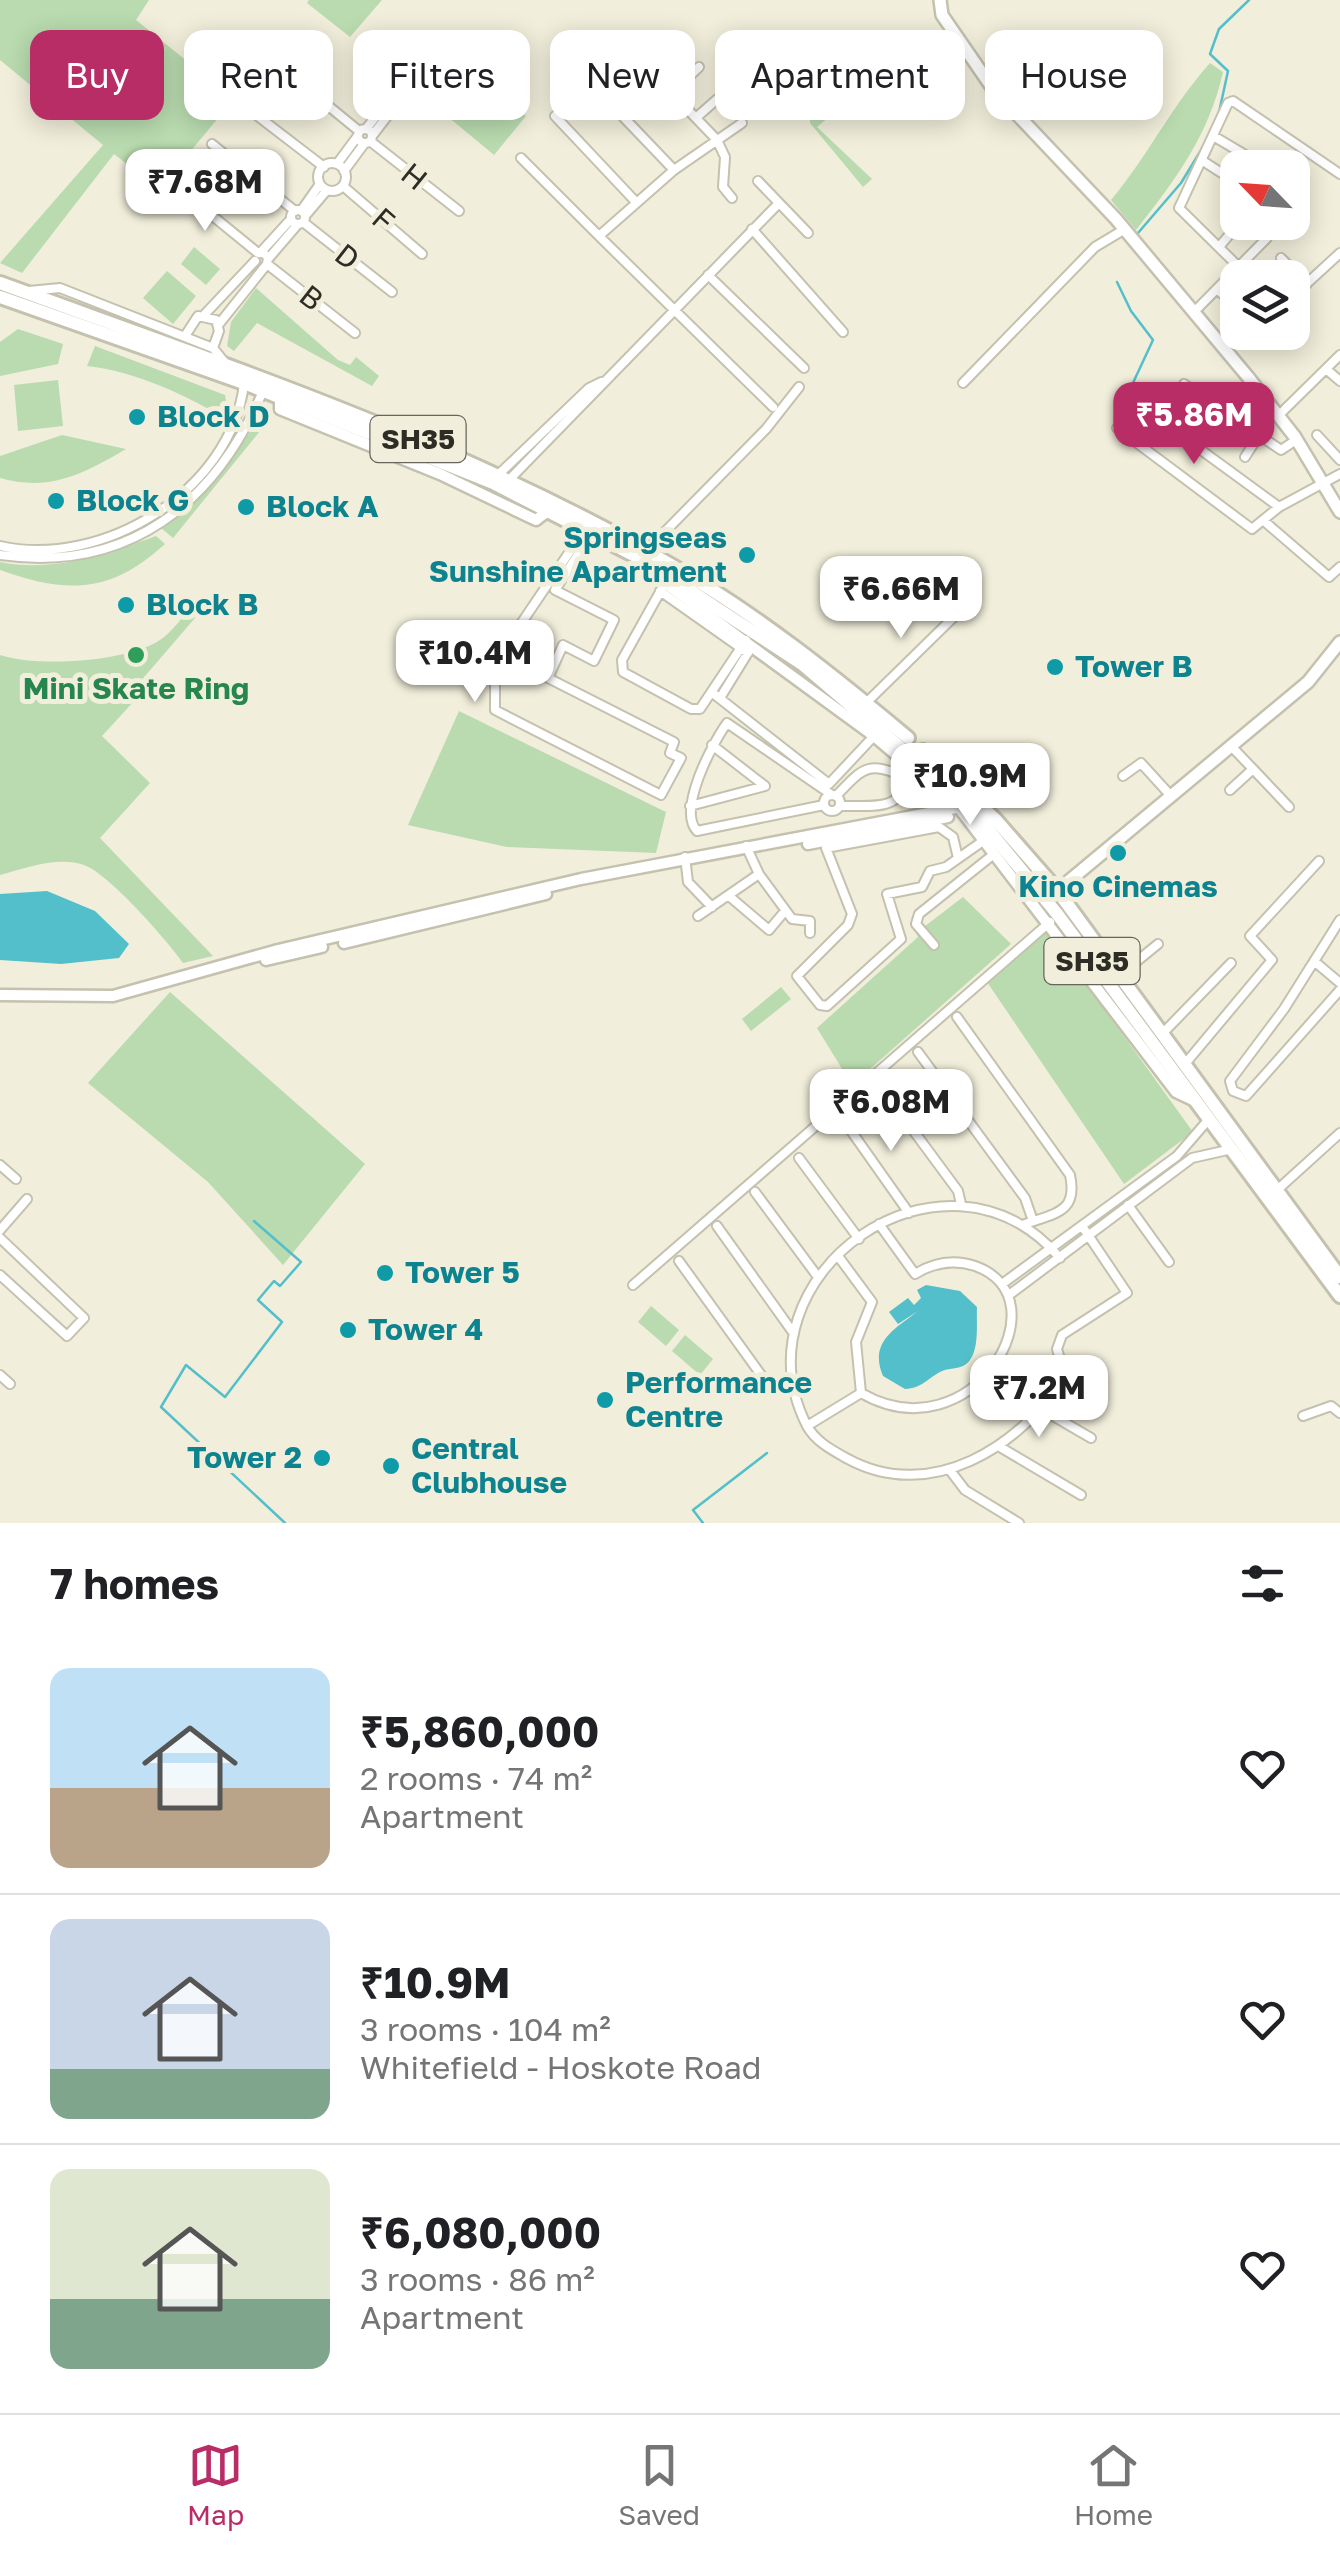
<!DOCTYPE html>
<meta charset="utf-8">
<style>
:root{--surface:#fff;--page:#f2f2f2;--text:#202124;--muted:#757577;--line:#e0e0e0;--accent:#b92d66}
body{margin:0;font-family:"Golos Text",sans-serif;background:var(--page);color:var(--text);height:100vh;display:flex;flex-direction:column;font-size:38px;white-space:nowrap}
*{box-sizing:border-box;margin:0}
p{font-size:32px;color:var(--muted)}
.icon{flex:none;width:55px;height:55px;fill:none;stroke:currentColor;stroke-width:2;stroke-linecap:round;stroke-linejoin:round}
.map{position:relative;height:1523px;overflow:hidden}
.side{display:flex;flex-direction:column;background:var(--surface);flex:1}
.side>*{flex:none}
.guide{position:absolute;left:30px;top:30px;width:1280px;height:90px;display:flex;gap:20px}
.needle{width:65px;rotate:295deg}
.controls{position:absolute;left:1220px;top:150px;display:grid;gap:20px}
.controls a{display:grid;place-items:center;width:90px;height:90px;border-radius:20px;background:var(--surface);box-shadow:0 5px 25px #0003;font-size:50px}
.price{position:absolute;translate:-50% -85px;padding:0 22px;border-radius:20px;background:#fff;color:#222;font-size:32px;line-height:65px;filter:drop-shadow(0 2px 5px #0008)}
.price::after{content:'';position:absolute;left:50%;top:60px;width:30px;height:22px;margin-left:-15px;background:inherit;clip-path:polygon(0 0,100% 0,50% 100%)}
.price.current{background:var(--accent);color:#fff}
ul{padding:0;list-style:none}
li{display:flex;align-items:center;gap:30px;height:250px;padding:0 50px}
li+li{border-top:2px solid var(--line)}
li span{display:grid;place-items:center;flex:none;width:280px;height:200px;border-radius:20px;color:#555}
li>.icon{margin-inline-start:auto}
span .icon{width:120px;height:120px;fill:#fffc;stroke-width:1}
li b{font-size:42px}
h2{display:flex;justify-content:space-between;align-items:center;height:120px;padding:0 50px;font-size:42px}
.chip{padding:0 35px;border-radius:20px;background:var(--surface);box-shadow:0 5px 25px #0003;font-size:35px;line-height:90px}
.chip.current{background:var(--accent);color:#fff}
.dock{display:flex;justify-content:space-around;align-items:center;height:140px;border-top:2px solid var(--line);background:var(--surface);font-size:28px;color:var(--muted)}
.dock a{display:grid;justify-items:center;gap:5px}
.dock .current{color:var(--accent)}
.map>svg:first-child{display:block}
.green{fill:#b9dbaf}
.water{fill:#53bfcb}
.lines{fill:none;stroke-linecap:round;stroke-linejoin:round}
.stream{stroke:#53bfcb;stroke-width:2.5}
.minor-casing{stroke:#c4c1af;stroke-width:12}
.tertiary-casing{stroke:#c4c1af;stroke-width:15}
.secondary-casing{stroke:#c4c1af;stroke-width:16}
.primary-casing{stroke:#c4c1af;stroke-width:18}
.minor{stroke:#fff;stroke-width:8}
.tertiary{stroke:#fff;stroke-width:10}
.secondary{stroke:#fff;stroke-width:11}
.primary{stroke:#fff;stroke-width:12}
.culture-dot{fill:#0f9aa8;stroke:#f1eedb;stroke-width:4}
.leisure-dot{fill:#2e9e5b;stroke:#f1eedb;stroke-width:4}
.labels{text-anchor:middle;stroke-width:10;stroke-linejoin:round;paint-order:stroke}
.shield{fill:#f1eedb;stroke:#68665c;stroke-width:2.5}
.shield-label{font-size:28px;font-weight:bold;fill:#2d2c25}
.street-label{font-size:30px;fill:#2d2c25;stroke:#f1eedb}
.culture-label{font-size:30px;font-weight:bold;fill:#0d838f;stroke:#f1eedb;text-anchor:start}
.leisure-label{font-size:30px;font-weight:bold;fill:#27864d;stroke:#f1eedb}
</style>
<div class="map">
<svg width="1340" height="1523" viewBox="0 0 1340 1523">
<rect width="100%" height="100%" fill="#f1eedb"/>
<path class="green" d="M0,0h149l-13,20 98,79 -75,90 -45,-35 -92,119 -22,-10 103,-118 -103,-85z
M309,0h73l-32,37 -43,-34z
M1210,63l13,9c-14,63 -47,107 -87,158l-25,-30c37,-44 61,-95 99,-137z
M851,68l9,12 -23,11 3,8 -34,7 -8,-13z
M485,79l41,37 -32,39 -47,-39z
M836,111l-19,16 55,52 -9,8 -53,-64v-6z
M194,247l26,22 -14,16 -25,-21z
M167,271l29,25 -23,28 -30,-26z
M256,288l82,72 12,5 6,-8 23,19 -7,10 -115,-63 -23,28 -7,-5 4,-24z
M18,329l45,15 -5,20 -58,12v-34z
M95,346l130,49 4,25c-45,-25 -90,-48 -142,-54z
M58,380l5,46 -45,5 -4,-46z
M254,427l6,4 -87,107 -12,-10 57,-55z
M62,435l64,14c-43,25 -76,43 -126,29v-22z
M156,536l9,8c-55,50 -98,50 -165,26v-8c54,11 106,-8 156,-26z
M193,605l8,6 -74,86 8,3 -33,36 48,47 -50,55 113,118 -30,7c-15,-22 -75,-90 -99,-98 -25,-9 -59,3 -84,10v-220c36,12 124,8 160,-15 12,-8 23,-24 33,-35z
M459,711l207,101 -10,41 -149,-6 -99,-22z
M963,897l48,47 -159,141 -35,-57 101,-91 -2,-4z
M1046,928l147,204 -69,52 -139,-205z
M781,987l10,12 -40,32 -9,-12z
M170,992l195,172 -82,101 -75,-83 -120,-99z
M651,1306l28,24 -13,16 -28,-24z
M685,1335l28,24 -13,16 -28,-24z"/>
<path class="water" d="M47,891l48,20 34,33 -10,14 -58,6 -61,-4v-66z
M926,1285l34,6 17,16c-1,17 4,50 -14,59 -7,3 -16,2 -23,6 -13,7 -18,16 -35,17l-22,-13c-15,-35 14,-48 35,-65l-20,13 -9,-12 19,-14 6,7 7,-7 -4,-8z"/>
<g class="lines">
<path class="stream" d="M1218,117l10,-46 -18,-17 9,-25 30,-29
M1138,233l43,-50 22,-36
M1117,282l14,29 22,29 -21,45
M254,1221l47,41 -21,24 -6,-5 -16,19 24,22 -57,75 -39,-32 -25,42 124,116
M703,1523l-10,-13 74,-57"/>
<defs>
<path id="minor" d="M618,37l99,103 8,17 -2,30 9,11
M641,61l26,-24
M276,63l83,68
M586,78l88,92
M673,92l26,-25
M242,104l82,63
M555,116l80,85
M698,116l34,-30
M358 136a7 7 0 1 1 14 0a7 7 0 1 1-14 0Z
M366,129l32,-41
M372,136l33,-43
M1215,137l37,22
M370,141l89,70
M212,144l83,67
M521,158l78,78 75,-66 68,-47
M1203,161l34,22
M318 177a14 14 0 1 1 28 0a14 14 0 1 1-28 0Z
M337,164l20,-27
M344,171l20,-27
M758,181l50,52
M176,186l82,67
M343,186l79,68
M291 217a7 7 0 1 1 14 0a7 7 0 1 1-14 0Z
M301,211l19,-27
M305,216l22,-26
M303,222l89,70
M752,229l91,103
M599,236l174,171
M1219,247l21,-25
M260,253l31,-34
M1281,258l26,26
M268,259l30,-35
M267,264l88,69
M708,275l96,93
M1250,278l-71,-70 49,-105 5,-2 107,73
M1217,289l21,19
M29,291l31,-3 153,60
M1292,297l48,-44
M1194,312l73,-74
M204,315l51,-54
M219,324l48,-60 1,-7 -6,-5
M185,336l13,-20 18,4 3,11 -6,17 13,16
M1326,369l14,12
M963,383l132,-136 30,-18
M1184,384l97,66 15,-10
M1130,398l149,109
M1278,416l62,-61
M1117,428l135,101 27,-22 61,-33
M1317,435l23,25
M1219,438l13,-21
M1245,457l14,-22
M498,475l91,-87 12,-6
M509,480l270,-277
M1264,521l65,56 11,-10
M585,529l-71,105 -19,39v37l166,85 20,-37 -11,-5 4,-11 -126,-64 15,-33 31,16 20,-41 -59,-30 37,-57
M0,546c102,23 231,-55 244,-162
M646,551l120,-122 33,-42
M0,555c128,18 215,-51 263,-164
M665,583l-43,77 1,12 68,37h9l46,-69
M660,591l88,62
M714,694l115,90 45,-48
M720,698l29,-47
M866,703l98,-96
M1230,745l23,24
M1123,776l18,-13 30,33
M1230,790l23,-21 36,38
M824 803a8 8 0 1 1 16 0a8 8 0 1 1-16 0Z
M836,796c28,-29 31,-35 70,-19l10,-7
M824,805l-127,26c-20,-21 15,-87 30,-108l105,72
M690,806l75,-20 -53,-41
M840,806c29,-1 63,7 66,-29
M746,846l13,28 33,45 18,2v12
M685,857l3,25 24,25
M958,858l-5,-21 -14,-10 -113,21 26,66 -4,11 -51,51 23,29 7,1 74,-67 -14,-45 35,-7 8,-16 16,-4 37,-26
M729,896l40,34 16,-19
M698,916l61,-42
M1340,920l-56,89 -54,72 3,10 13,5 94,-106
M934,945l-18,-21 3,-10 75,-60
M1314,961l26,22
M1120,975l38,-31
M957,1017l113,158c8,37 -14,38 -45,49
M1163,1033l68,-70
M918,1052l107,146 8,23
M1185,1064l87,-104 -22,-24 69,-75
M879,1084l79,107 3,13
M842,1118l67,95
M799,1158l60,81
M0,1165l16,14
M1276,1191l64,-58
M755,1192l63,85
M1128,1205l41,57
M717,1226l75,105
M0,1230l27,-31
M0,1238l84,80 -17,18 -67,-61
M838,1256l34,46 -16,40 5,51c111,64 205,-95 114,-127 -21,-7 -42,-3 -60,8l-36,-50
M679,1261l85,118 7,5 20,-5
M1002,1284l175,-128 32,-37
M633,1285l417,-363
M1009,1295l183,-137 40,-9
M0,1375l10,9
M1064,1378l32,7
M861,1393l-54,33c-76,-150 137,-303 253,-168
M1043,1410l48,28
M1303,1416l28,-10 9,7
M807,1426c9,16 25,24 41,33 83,45 173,-13 217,-83l-8,-27 5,-14 65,-42 -45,-67
M1000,1447l81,48
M949,1469l16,21 54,33"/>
<path id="tertiary" d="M280,399v10l160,65 96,46 13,-10
M666,574v10l208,152 85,72 217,284 19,9
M808,844l140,-27
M344,943l202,-49
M266,960l56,-13
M0,995l113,1 165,-46 303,-71 390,-74"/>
<path id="secondary" d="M940,0l2,15 51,74 123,130 132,158 47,60 45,75
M1046,900l262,-218 32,-40"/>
<path id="primary" d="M0,283c230,84 464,161 676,285 83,48 159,109 232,170
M0,297l244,86 249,100 152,78 157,103 167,142 89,109 282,381
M923,751l72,68 62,71 283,387"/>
</defs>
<use href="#minor" class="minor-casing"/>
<use href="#tertiary" class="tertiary-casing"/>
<use href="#secondary" class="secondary-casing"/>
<use href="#primary" class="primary-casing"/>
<use href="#minor" class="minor"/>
<use href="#tertiary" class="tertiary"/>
<use href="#secondary" class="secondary"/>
<use href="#primary" class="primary"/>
</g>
<g class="culture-dot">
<circle cx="137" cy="417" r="10"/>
<circle cx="56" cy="501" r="10"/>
<circle cx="246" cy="507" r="10"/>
<circle cx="747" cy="555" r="10"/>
<circle cx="126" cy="605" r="10"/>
<circle cx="1055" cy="667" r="10"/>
<circle cx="1118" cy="853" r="10"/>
<circle cx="385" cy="1273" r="10"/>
<circle cx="348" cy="1330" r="10"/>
<circle cx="605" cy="1400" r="10"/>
<circle cx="322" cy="1458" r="10"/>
<circle cx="391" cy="1466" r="10"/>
</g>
<circle class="leisure-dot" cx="136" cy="655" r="10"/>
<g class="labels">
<g class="shield">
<rect x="370.5" y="416" width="95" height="46" rx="8"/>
<rect x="1044.5" y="938" width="95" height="46" rx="8"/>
</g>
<g class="shield-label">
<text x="418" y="449">SH35</text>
<text x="1092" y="971">SH35</text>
</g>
<g class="street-label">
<text transform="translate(414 177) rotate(39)" y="10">H</text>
<text transform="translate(383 220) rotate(41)" y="10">F</text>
<text transform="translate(347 257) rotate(38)" y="10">D</text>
<text transform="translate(311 298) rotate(38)" y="10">B</text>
</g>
<g class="culture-label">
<text x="157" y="427">Block D</text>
<text x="76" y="511">Block G</text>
<text x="266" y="517">Block A</text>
<text x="727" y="548" text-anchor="end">Springseas<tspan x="727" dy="34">Sunshine Apartment</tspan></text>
<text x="146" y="615">Block B</text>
<text x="1075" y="677">Tower B</text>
<text x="1118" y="897" text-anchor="middle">Kino Cinemas</text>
<text x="405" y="1283">Tower 5</text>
<text x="368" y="1340">Tower 4</text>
<text x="625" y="1393">Performance<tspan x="625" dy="34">Centre</tspan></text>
<text x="411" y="1459">Central<tspan x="411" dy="34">Clubhouse</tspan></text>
<text x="302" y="1468" text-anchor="end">Tower 2</text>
</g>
<g class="leisure-label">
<text x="136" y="699">Mini Skate Ring</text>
</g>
</g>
</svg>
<div class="controls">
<a><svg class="needle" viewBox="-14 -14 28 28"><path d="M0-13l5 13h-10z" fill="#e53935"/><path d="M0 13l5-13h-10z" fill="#757577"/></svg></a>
<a><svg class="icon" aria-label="layers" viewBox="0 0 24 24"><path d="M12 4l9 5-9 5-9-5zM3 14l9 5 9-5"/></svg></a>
</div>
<b class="price" style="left:205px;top:234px">₹7.68M</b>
<b class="price current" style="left:1194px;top:467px">₹5.86M</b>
<b class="price" style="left:901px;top:641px">₹6.66M</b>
<b class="price" style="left:475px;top:705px">₹10.4M</b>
<b class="price" style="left:970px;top:828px">₹10.9M</b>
<b class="price" style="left:891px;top:1154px">₹6.08M</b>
<b class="price" style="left:1039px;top:1440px">₹7.2M</b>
<div class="guide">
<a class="chip current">Buy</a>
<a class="chip">Rent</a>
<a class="chip">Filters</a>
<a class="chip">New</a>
<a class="chip">Apartment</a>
<a class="chip">House</a>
</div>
</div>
<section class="side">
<h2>7 homes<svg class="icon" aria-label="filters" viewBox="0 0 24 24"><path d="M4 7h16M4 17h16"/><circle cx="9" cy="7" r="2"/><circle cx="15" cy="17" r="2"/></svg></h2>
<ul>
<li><span style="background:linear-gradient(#bfe0f5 60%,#b9a48a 0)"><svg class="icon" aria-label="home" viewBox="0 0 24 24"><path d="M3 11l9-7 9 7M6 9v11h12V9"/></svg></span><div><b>₹5,860,000</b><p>2 rooms · 74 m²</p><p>Apartment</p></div><svg class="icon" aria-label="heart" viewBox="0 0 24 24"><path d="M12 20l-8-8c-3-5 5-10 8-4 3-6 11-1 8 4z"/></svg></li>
<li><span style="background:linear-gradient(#c9d6e8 75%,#7fa58c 0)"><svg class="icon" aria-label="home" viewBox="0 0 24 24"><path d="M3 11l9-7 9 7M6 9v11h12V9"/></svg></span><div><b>₹10.9M</b><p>3 rooms · 104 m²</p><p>Whitefield - Hoskote Road</p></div><svg class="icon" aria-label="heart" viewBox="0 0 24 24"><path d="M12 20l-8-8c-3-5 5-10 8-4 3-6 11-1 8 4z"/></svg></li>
<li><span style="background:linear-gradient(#dfe7d0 65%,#7fa58c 0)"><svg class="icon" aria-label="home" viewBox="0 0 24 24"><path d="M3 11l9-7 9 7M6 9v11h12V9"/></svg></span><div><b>₹6,080,000</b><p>3 rooms · 86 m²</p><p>Apartment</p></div><svg class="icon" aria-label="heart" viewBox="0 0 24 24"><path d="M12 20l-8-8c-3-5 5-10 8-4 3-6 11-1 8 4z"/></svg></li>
</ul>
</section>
<nav class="dock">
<a class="current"><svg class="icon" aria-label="map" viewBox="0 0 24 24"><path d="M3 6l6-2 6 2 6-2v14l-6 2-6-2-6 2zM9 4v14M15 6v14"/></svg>Map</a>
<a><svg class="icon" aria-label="saved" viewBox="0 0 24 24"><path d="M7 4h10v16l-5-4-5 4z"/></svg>Saved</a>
<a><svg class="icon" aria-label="home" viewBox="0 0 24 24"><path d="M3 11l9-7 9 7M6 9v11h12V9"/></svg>Home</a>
</nav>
